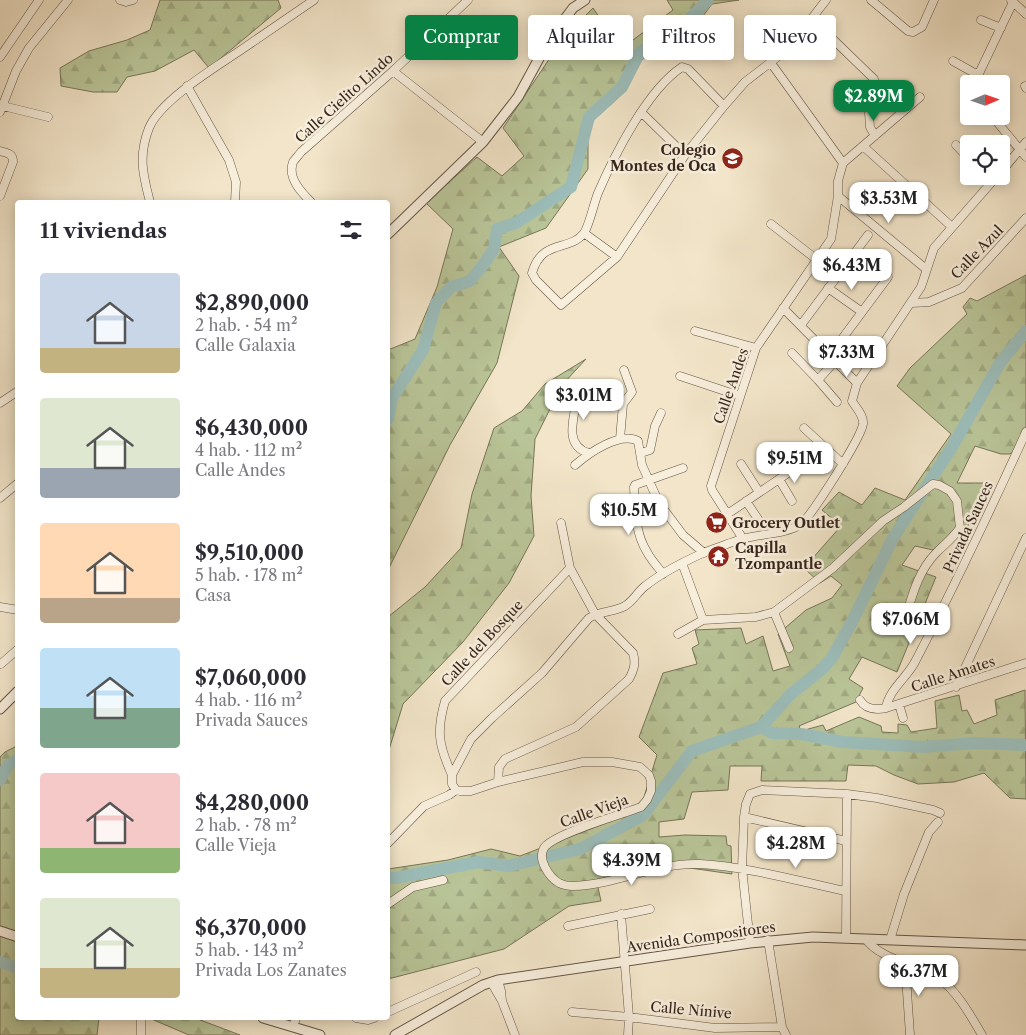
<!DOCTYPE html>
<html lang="es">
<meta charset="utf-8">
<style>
:root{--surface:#fff;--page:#f2f2f3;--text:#2b2b33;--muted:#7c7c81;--accent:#0b8043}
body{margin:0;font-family:"Libre Caslon Text",serif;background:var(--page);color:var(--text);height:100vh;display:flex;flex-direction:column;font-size:19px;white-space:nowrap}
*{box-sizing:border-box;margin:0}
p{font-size:16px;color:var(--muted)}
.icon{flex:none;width:28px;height:28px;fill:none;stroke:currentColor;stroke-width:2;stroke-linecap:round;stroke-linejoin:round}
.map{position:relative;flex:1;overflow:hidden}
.panel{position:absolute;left:15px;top:200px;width:375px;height:820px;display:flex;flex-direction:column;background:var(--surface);border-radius:5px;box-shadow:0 2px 12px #0003}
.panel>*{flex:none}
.banner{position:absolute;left:405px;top:15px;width:475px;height:45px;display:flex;gap:10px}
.needle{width:32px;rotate:88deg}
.fabs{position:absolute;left:960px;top:75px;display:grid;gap:10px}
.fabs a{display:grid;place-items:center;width:50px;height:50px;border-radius:5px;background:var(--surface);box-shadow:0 2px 12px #0003;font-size:25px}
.price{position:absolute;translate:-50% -42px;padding:0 11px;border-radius:10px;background:#fff;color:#222;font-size:16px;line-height:32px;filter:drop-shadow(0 1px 2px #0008)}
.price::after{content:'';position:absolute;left:50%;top:30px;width:15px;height:11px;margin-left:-8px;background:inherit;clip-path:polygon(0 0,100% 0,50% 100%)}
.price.on{background:var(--accent);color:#fff}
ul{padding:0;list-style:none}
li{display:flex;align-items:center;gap:15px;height:125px;padding:0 25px}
li span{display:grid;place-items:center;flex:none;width:140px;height:100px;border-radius:5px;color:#555}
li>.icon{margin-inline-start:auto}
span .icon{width:60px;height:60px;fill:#fffc;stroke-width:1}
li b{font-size:21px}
h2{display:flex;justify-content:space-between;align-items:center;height:60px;padding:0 25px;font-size:21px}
.pill{padding:0 18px;border-radius:5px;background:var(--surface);box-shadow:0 2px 12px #0003;font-size:18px;line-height:45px}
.pill.on{background:var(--accent);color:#fff}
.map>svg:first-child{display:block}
.forest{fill:url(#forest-firs);stroke:#787559}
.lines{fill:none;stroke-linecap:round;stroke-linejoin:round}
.river{stroke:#9cbebb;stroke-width:12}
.minor-casing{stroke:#655546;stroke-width:9}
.tertiary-casing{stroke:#655546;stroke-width:11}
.minor{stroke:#f7eedc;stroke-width:8}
.tertiary{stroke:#f7eedc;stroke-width:9}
.labels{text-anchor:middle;stroke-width:5;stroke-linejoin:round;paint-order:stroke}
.street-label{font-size:14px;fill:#36251a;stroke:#f7eedc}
.poi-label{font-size:14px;font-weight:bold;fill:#36251a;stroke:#f7eedc;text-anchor:start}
</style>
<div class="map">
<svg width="1026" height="1035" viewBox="0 0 1026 1035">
<defs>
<pattern id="forest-firs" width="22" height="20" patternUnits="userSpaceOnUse" patternTransform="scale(1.25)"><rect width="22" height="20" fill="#b9c598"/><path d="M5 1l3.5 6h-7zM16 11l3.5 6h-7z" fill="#a0a982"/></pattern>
</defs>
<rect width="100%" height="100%" fill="#f2e5c9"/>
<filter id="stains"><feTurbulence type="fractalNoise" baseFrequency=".004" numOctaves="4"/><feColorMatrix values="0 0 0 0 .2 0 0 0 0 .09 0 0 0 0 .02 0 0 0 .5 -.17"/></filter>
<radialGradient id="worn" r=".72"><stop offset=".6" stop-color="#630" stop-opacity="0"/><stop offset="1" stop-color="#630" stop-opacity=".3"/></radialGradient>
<path class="forest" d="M160,0h118l3,8 -72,60 -15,-18 -39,21 -28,6 -10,15h-24l-32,-6 -1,-18 29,-17 38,-11 23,-10z
M667,0h72l-27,4 -21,28 -50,28 -22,37 -31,28v44l-42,59 -47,19 20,29 -22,87 -47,82 -62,125v-220l27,-11 22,-52 16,-58 -27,-26 51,-46 25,19 22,-20 -21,-28 61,-91 29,-29 28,41 52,-39z
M1026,275v151l-10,24 -6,4h-9l-26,-8 -18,37h28l-19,48 -11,-1 -22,20 -18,-4 -13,19 34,12 -39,95 -35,-15 -13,22 14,9 -7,14 -57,24 2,5 22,-6 3,6 33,-14 22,9 1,6 16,1v-9l9,1 4,7 26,-4 -2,-27 24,-6 3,16 5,-1 7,14 23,-9 -2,-15 30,-10 1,109 -16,-1 -26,-25 -30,9 -36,2 -24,-9 -18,-9 -28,-1 -2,16h-85l1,-15h-32l-2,24 -36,2 -8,27 -25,3v15l26,-2 41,1 1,9 4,1 1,28 -49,-7 -47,9 -7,-23 -22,8 6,18 -16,4 4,18 -32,5 -65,43 -116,30v-110l60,-9 43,-11 29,7 120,-46 17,-55 -18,-18 24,-64 34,-9 -5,-16 7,-4 -4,-14 46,-2 5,16 17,-8 10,35 17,-5 -12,-32 28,-24 26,-12 10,-13 -11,-9 -11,7 -16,-15 37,-42 -19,-16 17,-18 23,13 13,-17 30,12 46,-66 -54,-48 13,-18 57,-54 -4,-7 7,-9 7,3z
M586,359l-24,26 -27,54 -4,57 3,40 -25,47 -46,59 -60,62 -15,49v-136l37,-30 36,-39 11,-54 22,-66 28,-17 23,-27z
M17,746l1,272h81l-2,17h-97v-278l5,-5z
M149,1018h46l45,17h-51z"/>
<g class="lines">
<path class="river" d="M1026,331l-26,32 -48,84 -59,91 -40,82 -21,38 -10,11 -31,25 -30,33 11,6 29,1 42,8 80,5 52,-4 51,2
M388,419l4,-21 31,-48 13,-47 15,-16 19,-6 14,-17 10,-15 3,-20 19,-6 55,-36 18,-70 33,-30 18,-35 48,-31 20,-21
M0,780l8,-15 10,-5
M388,878h8l82,-16 31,4 71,-17 62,-33 50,-65 69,-24
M0,962l18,6"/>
<defs>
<path id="minor" d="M120,0l6,2 7,-2
M871,0l37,31 5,1 9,-5 12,-27
M1011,0l15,14
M812,19l62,60 -6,21 2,27 5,9
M981,20l20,8
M0,57l39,-57
M953,61l25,14
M771,63l72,100
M393,71l90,71
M974,84l39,-82
M187,86l42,74 7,22 -1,20
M1025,86l1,2
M3,106l45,11
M724,106l-36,-37 -6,-2c-35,23 -68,89 -84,126 -4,10 -9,33 -14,40 -14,19 -42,5 -52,40l4,7 25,25 56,-48 68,-102 39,-49 21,-24 44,-34 37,-48
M0,112l16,-41 13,-23 39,-48
M642,113l43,42
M992,116l34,41
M956,145l13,14
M863,146l89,81
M0,151c7,2 13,2 13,11l-13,34
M843,163l77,-66
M1001,172l25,-30
M838,196l88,73
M150,202c-7,-27 -12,-46 -1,-74 11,-27 65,-60 89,-76 26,-18 51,-35 76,-52
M311,202c-9,-9 -24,-24 -18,-40 2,-3 6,-7 8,-10l92,-81 75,-71
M771,224l45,35
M584,233l33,24
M828,288l34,24
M912,303l17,-1 33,-14 64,-70
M783,308l74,75
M801,325l67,-90
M695,331l61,17
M836,347l52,-70
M792,353l26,27 19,22
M680,376l60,20
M818,380l17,-19
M578,394c-3,20 -16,52 11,59
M0,403l18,-12
M804,428l39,36
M620,439l3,-35 9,-12 -8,-22
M641,453l9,-3 5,-24 6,-13
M741,464l18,28
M575,465c14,-12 45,-34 63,-24l4,24 17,38 24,32 21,18
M779,479l13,22
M0,498l18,-15
M746,501l16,24
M726,515l62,-42 1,-4 -11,-15
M743,539l-31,-49 -1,-4 45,-138 75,-109 7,-43v-15l5,-18
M682,563l21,57
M663,574c-5,-7 -12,-14 -16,-22 -12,-19 -12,-43 -13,-65l1,-2 48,-17
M0,607l18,3
M774,612l15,36
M678,634l25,-14 53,-3 18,-5 59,-44 50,-47 21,-14 29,-23 6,1 11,6 7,10 3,27c-9,12 -14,15 -24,25 -16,16 -23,39 -29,60
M1,664l17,-15
M956,687l70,-149
M860,700c6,10 16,10 26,8l140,-45
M899,704l4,14
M886,708c3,-19 22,-31 30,-48 39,-75 75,-151 110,-228
M452,775c-13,-29 -16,-43 -7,-74l125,-133
M498,782l1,-15 6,-8 71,-32 53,-48c5,-9 7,-16 4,-26l-38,-39 -25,-46 -9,-45
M744,817l102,24
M388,843l36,-37 25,-11 7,-5
M845,891c-47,-10 -96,-24 -145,-27 -43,-2 -84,21 -127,22 -5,0 -10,-1 -14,-3 -10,-6 -22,-24 -15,-35 9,-14 79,-34 97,-41l6,-7 4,-9v-10l-2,-6 -9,-8 -28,-5h-29l-85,20 -27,9h-11l-4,-1 -4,-6v-9l19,-36 21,-21 50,-45 47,-55c11,-7 25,-6 36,-12 8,-5 12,-13 19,-19 17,-14 39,-25 59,-34 13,-5 26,-10 39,-14 17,-5 45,-5 59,-15 11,-9 60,-86 62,-100 1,-9 -7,-16 -11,-23l5,-18 64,-96 13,-39 63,-72
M388,904l25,-17 30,-7
M621,914l8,103 -1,18
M568,926l82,-17
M846,937l1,-143
M866,939c12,19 51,26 71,38 19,12 34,39 45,58
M768,940l14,87 4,8
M890,940l14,-46 25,-62 9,-10
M750,943l-8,-75 2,-51 2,-13 4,-10 12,-4 85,4 30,4 56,12 7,3
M905,962l5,73
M498,980l3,11 1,10
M491,982l11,19 13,34
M388,1012l88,-40
M572,1012l57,5 86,11 67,-1
M356,1018l12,2 6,-2
M293,1027l3,-9
M141,1035v-17"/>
<path id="tertiary" d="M388,234l95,-92 35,-45 31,-57 24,-32 12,-8
M0,709l18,-18
M0,931l18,6
M263,1018l57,17
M395,1035l88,-50 15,-5 252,-37 63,-6 213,8"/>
</defs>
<use href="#minor" class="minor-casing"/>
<use href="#tertiary" class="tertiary-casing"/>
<use href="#minor" class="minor"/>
<use href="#tertiary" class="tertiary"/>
</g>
<defs>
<symbol id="school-disc" viewBox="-11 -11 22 22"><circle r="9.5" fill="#8f2418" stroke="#f7eedc"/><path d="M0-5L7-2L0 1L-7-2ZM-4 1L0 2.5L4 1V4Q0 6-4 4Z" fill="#fff"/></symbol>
<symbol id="supermarket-disc" viewBox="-11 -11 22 22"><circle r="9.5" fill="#8f2418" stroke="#f7eedc"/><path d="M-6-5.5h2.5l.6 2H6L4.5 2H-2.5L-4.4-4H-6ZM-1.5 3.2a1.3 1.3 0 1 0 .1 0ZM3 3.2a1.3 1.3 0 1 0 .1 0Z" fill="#fff"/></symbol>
<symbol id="temple-disc" viewBox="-11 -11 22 22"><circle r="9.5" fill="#8f2418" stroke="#f7eedc"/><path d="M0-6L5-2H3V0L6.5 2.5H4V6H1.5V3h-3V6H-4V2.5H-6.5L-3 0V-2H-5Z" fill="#fff"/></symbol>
</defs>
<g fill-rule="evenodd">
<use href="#school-disc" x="720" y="146" width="25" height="25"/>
<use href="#supermarket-disc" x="704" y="510" width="25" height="25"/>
<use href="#temple-disc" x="706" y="544" width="25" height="25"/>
</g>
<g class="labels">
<g class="street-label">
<text transform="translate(344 98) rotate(-42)" y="5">Calle Cielito Lindo</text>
<text transform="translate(977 252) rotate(-46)" y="5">Calle Azul</text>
<text transform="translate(731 386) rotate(-71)" y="5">Calle Andes</text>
<text transform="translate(968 527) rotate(-65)" y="5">Privada Sauces</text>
<text transform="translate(482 643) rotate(-47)" y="5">Calle del Bosque</text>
<text transform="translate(953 674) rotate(-18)" y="5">Calle Amates</text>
<text transform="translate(594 811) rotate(-20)" y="5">Calle Vieja</text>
<text transform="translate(701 937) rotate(-8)" y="5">Avenida Compositores</text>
<text transform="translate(691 1010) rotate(5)" y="5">Calle Nínive</text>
</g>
<g class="poi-label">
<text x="716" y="155" text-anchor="end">Colegio<tspan x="716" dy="16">Montes de Oca</tspan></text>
<text x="732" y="528">Grocery Outlet</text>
<text x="735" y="553">Capilla<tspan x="735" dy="16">Tzompantle</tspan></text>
</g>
</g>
<rect width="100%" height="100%" filter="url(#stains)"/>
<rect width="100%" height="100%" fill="url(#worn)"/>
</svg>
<div class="fabs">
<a><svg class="needle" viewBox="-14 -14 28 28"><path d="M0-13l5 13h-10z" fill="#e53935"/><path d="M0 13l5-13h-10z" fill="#7c7c81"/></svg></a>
<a><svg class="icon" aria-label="locate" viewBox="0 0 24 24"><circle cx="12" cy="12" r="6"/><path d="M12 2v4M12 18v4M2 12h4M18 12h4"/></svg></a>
</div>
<b class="price on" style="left:874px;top:122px">$2.89M</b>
<b class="price" style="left:889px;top:224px">$3.53M</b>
<b class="price" style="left:852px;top:291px">$6.43M</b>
<b class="price" style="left:847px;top:378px">$7.33M</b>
<b class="price" style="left:584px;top:421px">$3.01M</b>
<b class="price" style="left:795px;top:484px">$9.51M</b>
<b class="price" style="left:629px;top:536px">$10.5M</b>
<b class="price" style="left:911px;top:645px">$7.06M</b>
<b class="price" style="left:796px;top:869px">$4.28M</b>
<b class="price" style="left:632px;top:886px">$4.39M</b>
<b class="price" style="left:919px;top:997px">$6.37M</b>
<div class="banner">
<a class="pill on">Comprar</a>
<a class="pill">Alquilar</a>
<a class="pill">Filtros</a>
<a class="pill">Nuevo</a>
</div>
<section class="panel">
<h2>11 viviendas<svg class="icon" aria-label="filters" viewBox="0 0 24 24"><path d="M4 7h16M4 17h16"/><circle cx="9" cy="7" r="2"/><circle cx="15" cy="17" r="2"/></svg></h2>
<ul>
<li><span style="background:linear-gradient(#c9d6e8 75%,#c2b280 0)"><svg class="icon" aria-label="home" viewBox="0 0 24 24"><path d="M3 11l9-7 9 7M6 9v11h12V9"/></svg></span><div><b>$2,890,000</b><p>2 hab. · 54 m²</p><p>Calle Galaxia</p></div></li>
<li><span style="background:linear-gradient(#dfe7d0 70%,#9aa5b1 0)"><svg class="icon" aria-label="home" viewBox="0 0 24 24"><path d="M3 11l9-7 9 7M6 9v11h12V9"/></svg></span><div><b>$6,430,000</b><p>4 hab. · 112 m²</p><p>Calle Andes</p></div></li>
<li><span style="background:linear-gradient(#ffd9b3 75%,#b9a48a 0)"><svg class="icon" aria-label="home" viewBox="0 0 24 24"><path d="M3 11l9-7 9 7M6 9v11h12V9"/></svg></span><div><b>$9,510,000</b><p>5 hab. · 178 m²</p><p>Casa</p></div></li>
<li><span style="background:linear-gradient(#bfe0f5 60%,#7fa58c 0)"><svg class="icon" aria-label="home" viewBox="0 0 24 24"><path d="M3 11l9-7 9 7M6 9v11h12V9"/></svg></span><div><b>$7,060,000</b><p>4 hab. · 116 m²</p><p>Privada Sauces</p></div></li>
<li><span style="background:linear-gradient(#f6c9c9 75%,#8fb573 0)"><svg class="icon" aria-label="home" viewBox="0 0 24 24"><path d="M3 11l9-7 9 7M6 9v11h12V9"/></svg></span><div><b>$4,280,000</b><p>2 hab. · 78 m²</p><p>Calle Vieja</p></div></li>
<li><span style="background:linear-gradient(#dfe7d0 70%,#c2b280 0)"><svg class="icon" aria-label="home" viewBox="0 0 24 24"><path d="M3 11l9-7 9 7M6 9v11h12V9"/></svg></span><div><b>$6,370,000</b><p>5 hab. · 143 m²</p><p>Privada Los Zanates</p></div></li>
</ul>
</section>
</div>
